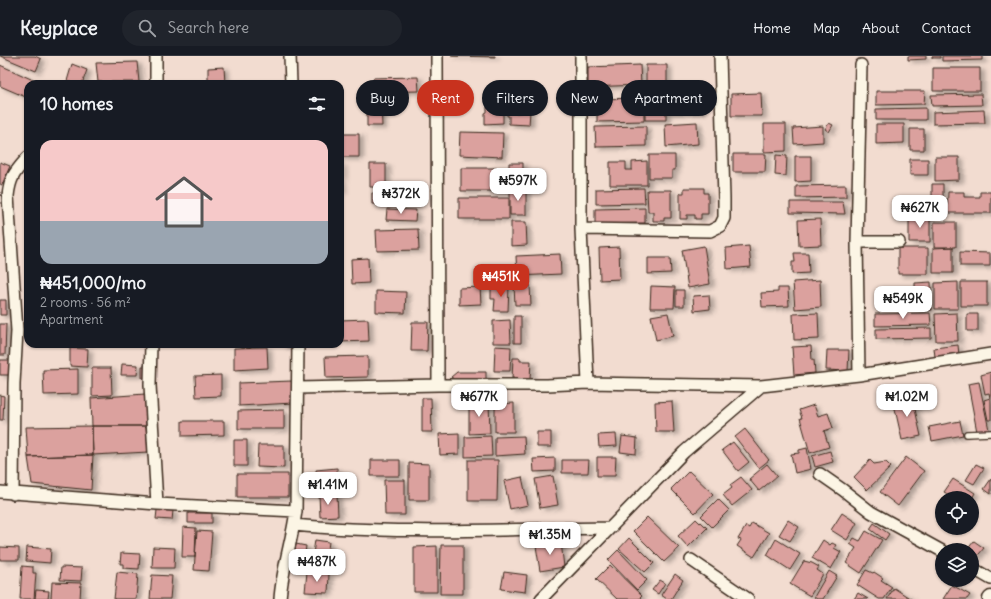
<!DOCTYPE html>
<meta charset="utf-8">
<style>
:root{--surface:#171b24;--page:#20242c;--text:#f1f3f6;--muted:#9ea1a6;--line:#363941;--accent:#c8321e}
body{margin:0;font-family:Delius,sans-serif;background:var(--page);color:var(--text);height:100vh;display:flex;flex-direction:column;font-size:15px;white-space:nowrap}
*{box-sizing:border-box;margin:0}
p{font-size:13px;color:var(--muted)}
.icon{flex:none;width:22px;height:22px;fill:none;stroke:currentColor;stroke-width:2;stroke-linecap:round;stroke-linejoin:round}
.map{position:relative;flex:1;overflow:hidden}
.side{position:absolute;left:24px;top:24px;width:320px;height:268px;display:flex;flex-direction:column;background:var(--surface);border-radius:12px;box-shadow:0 1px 3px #0004}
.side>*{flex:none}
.top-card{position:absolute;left:356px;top:24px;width:380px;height:36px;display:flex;gap:8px}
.buttons{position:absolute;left:935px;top:435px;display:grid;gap:8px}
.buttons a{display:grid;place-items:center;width:44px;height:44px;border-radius:50%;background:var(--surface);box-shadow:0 1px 3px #0004;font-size:20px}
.price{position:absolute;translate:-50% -34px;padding:0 9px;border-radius:8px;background:#fff;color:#222;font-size:13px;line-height:26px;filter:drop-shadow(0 1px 2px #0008)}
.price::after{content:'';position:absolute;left:50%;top:24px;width:12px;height:9px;margin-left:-6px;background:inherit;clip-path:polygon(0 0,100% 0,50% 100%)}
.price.selected{background:var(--accent);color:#fff}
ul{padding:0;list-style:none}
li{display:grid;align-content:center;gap:8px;height:212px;padding:0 16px}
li+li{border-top:1px solid var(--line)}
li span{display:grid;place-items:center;height:124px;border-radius:12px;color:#555}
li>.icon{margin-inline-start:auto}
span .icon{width:72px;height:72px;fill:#fffc;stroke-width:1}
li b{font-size:17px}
h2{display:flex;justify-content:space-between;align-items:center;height:48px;padding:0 16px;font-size:17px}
.pill{padding:0 14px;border-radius:18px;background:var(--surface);box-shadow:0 1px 3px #0004;font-size:14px;line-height:36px}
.pill.selected{background:var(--accent);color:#fff}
header{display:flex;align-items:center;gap:24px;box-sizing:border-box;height:56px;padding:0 20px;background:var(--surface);border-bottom:1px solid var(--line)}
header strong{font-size:19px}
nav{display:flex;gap:22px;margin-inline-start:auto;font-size:14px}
.search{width:280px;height:36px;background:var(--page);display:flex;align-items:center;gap:10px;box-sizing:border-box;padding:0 14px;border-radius:22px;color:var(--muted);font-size:15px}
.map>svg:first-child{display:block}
.building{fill:#dba19e;stroke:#3b2a1e;filter:url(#shadow)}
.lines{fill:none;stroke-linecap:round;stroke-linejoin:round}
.service-casing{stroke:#3b2a1e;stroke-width:8}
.minor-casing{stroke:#3b2a1e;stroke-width:14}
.tertiary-casing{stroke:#3b2a1e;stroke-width:17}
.service{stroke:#fcf5e5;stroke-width:5.5}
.minor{stroke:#fcf5e5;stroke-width:11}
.tertiary{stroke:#fcf5e5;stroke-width:14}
</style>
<header>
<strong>Keyplace</strong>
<div class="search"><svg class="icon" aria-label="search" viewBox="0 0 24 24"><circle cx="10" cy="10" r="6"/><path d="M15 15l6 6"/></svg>Search here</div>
<nav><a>Home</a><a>Map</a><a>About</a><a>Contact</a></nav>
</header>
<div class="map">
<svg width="991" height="543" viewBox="0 0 991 543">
<defs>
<filter id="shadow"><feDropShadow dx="4.5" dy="2.5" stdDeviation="2" flood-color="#0004"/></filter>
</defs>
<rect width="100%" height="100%" fill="#f2dcd0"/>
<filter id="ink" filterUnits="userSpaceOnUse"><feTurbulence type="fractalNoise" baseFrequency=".025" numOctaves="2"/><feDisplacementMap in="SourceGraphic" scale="8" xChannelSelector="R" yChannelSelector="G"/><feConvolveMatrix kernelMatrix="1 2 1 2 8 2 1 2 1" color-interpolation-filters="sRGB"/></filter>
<g filter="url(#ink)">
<path class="building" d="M0,0h35l6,3 -5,12z
M451,0h44v1z
M908,0h18v3l-18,1z
M932,0h8v2h-8z
M942,0h40v4l-40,1z
M137,6l2,20h-41l-2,-19z
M72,8l15,6 -5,14h-7l-8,-3z
M0,9l42,19h-14v14l-28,-12z
M640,9l1,20 -53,2v-20z
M646,9h21v23l-21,1z
M224,11l1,17h-17v-16z
M933,12h47v23h-47z
M418,21l1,14 -46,1v-14z
M702,35v20l-34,1v-20z
M876,35h49l-1,13 -48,1z
M666,36v28h-21v-27z
M761,37l1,23h-31v-22z
M981,38l1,11 -50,1 -1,-11z
M644,42v23l-47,1v-23z
M367,44h14l1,26h-15z
M503,50v17l-18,1v-11l2,-1v-5z
M507,51l8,1 -1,5 16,-1 -1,13 -20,-1v-8h-2z
M926,52v12h-50v-11z
M984,54l1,13 -52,1v-12z
M697,66l1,22 -32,3 -1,-23z
M829,67l4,2 -4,7 -4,-3z
M764,68h22v27l-22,1z
M876,68h28v19l-28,1z
M646,70v20l-50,1 -1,-20z
M823,70v16l-29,2 -1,-16z
M910,73h14v21h-14z
M460,76l43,1 -1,24 -43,-2z
M340,78h19v23h-19z
M733,98h33l-1,18h-32z
M649,99h26v15h-3v8h-23z
M776,99l11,1 -1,20 -11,-1z
M795,100h16v25l-16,1z
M935,101h24v23l-24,1z
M910,103h18v16h-18z
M647,105v24h-37v-23h16v8h6v-8z
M0,106l10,4 -8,19 -2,-1z
M509,107h14v25h-14z
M340,108h2v12h-2z
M370,108h16v23h-16z
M461,112h46l-1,23h-45z
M340,122h1l1,13h-2z
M932,128h11v30h-11z
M846,129v12l-50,1v-12z
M644,132l1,15 -49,1v-15z
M684,132h20v5h4v21h-7v5h-6v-4h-8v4h-7v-26h4z
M510,134h16v25h-16z
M647,134h24v28h-7v3h-11v-9h-5z
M948,136h16v5h16v-5h11v21h-44z
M372,137l44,1v11l-44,-1z
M459,142h50v21h-50z
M790,146h53l2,12 -55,-1z
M645,152v15l-50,1v-15z
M387,153l29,1 -1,11 -29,-1z
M930,160v26h-21v-25z
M820,163l1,26 -22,1 -1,-26z
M511,166h15l1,23 -16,1z
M934,166h22v25h-22z
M418,173l1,21 -42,1 -1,-21z
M704,190l6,38 -22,4 -6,-38z
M749,190l2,21 -24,2 -1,-21z
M619,191l1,32 -20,1 -1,-32z
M953,191v26h-20v-25z
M898,192h30v26h-30z
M960,196l30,1v13h-30z
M794,197h14l1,20 -17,1v-12h3z
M560,198l1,20 -44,2 -1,-20z
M368,202l1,25 -17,1 -1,-25z
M648,202h22l1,15 -23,1z
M820,224l1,27 -26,2 -2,-27z
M931,226l1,28h-17v-27z
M958,226v27h-23v-26z
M961,226h26v24h-26z
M530,229l1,20h-16l-1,-19z
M651,230l24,1 -1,21h-24z
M480,231l1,17 -22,1v-17z
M491,231h18l-1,24h-14l1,-12h-4z
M778,232h10l1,18 -27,1 -1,-14 17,-1z
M676,234h8v16h-8z
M376,235l30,1 -1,21 -29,-1z
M709,239l1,14 -16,2 -1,-15z
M0,244h6v15h-6z
M668,257l5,23 -17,4 -5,-24z
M818,257l1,26 -25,1 -1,-26z
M930,257l1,12 -56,1v-12z
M957,257l1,28h-22l-1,-27z
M967,258h11v17h-11z
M514,260h7v27h-7z
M368,263l1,22 -29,1v-22z
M510,264l1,23h-18v-22z
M412,266h16l-1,29h-16z
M0,268h6l-1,31h-5z
M931,272v10l-55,1v-10z
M283,288h7v3l-7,-1z
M958,289l1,10 -24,2 -1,-9z
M495,290l16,1 -1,24h-16z
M811,290l1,14h2l1,13 -21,2 -2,-28z
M267,291l1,21 -34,2v-22z
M70,292l18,1 -1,18 -17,-1z
M827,294h22l-1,21 -22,-1z
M368,300v21l-42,1 -1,-21z
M513,302h7v3h11l-1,18 -18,-1z
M0,304h11l1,15h-12z
M122,308l16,1 -1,10h-16z
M142,310h7v12h-7z
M92,312h19l1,27 -20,1z
M78,313v25l-34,1 -1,-25z
M457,316h29v11l-28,-1 -7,-5z
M991,316v48h-3l-4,-20 6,-2 -1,-5 -4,1 -4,-19z
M221,319v21l-25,1 -1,-21z
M292,325l1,22 -54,3v-23z
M979,326l10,48 -12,2 -9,-48z
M145,338l1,32h-54l-1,-28z
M0,339l4,1 -1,24h-3z
M912,340l9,40 -19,4 -9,-40z
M422,342h9l1,34h-10z
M672,345l2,31h-18l-1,-30z
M489,346l1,31 -21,1v-31z
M514,347v29h-19v-28z
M814,349l4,11 10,-3 5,15 -9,3 5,16 -19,6 -10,-35h2l-3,-8z
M284,354v19h-46v-18z
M182,365h42v14l-42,1z
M960,365l3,14 -31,6 -3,-14z
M92,370h54l2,26 -55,3z
M92,370l1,29 -65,2 -2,-30z
M745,373l24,31 -10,8 -24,-31z
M537,376h14v15h-14z
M459,377v21l-19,1 -1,-21z
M616,378l1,12 -18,1 -1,-12z
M491,380l1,20 -27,1v-20z
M524,380l1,18 -30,2v-19z
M622,380l15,2 -1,16 -16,-2z
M234,384h13v26h-13z
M733,386l16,20 -11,9 -16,-21z
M258,389h26v23l-27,-1z
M807,392l4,21 -16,4 -4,-19 8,-1v-3z
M830,395l3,11 -18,5 -3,-11z
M93,399l-2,35 -59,-6 -4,-27z
M597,401h19l-1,19h-18z
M906,401l18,14 -26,35 -18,-14z
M555,402v13l-21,1 -1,-13z
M371,404h29v16h-29z
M468,404h30l-1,41h-29z
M562,404h27l-1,13h-26z
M870,404l4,4 12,-2 5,5 -24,23 -13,-13z
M409,407l20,1v36h-20z
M767,408l10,12 -18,15 -10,-12z
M976,408l8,4 -10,16 -8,-4z
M337,412l1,16 -21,2 -1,-16z
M689,415l24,23 -18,19 -24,-24z
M237,418h51v23h-51z
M553,420l5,29 -18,3 -5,-29z
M522,421l6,28 -18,4 -6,-28z
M741,421l11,13 -20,16 -9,-11 9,-7 -2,-3z
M953,423l22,14 -3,5h-18l-10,-6z
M991,423v15l-7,-5z
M384,424h21v35h-20z
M337,438l1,22 -18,1 -1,-22z
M718,443l11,11 -17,17 -11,-11z
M157,454l16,1 -1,9 -16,-1z
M188,457h24v10h-24z
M842,457l15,10 -10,17 -16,-10z
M647,461l32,31 -15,14 -31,-31z
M696,463l4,4 1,-1 6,6 -19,19 -10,-11z
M788,464l11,7 -9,14 -11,-6z
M752,467l17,10 -15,24 -17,-11 4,-6 -3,-1 8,-13 3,2z
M874,467l15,11 -4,6 -15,-11z
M183,471l13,1 -1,29h-13z
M197,475l15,1 -3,39 -15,-1z
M866,475l16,9 -21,33 -15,-10 10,-15 -6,-4 4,-6 6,3z
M629,482l25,25 -9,9 -26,-23z
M776,483l24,15 -10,16 -23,-15z
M315,484l14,2 -3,21 -14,-2z
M823,484l7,5 2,-2 4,2 -2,3 7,4 -10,17 -19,-11z
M974,485l10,7 -9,11 -3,-3v-6h-5z
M561,486l3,25 -24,4 -4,-25z
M296,488l10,2 -3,22 -11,-1z
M441,489h22v49h-23z
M437,490v46h-23v-45z
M0,491l19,1v12h-19z
M27,491l24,2 -1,14 -24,-2z
M153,491l22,1 -1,20h-22z
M618,494l29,30 -10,10 -29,-30z
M121,497l19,1 -1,15 -16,-1v-4h-3z
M804,505l8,2 7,4 -2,3 6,4 -13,22 -20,-12z
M610,509l32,31 -3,3h-22l-21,-20z
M22,510l11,1v6h3l-2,26h-14z
M61,511l21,1 -1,13 -21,-1z
M866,514l7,3 1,-1 9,6 -2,2 11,7 -8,12h-5l-22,-14z
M829,515l8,5 -14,23h-6l-3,-2z
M117,516l21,2 -2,25h-22z
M307,516l22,2 -1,19 -23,-1z
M504,516l23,3 -2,17 -24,-3z
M675,518l8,6 -12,19h-4l-6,-4z
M152,519l20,1 -2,23h-20z
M660,524l5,3 -7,11 -6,-4z
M52,526l29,1 -1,16h-29z
M952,529l18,10 -3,4h-24z
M894,532l17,11h-24z
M36,534l13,1 -1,8h-13z
M858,537l10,6h-14z"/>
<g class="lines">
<defs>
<path id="service" d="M967,378l24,-1"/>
<path id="minor" d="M156,0v28
M290,0l1,28
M437,0l1,329
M581,0v173l7,154
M581,173l129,2 10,-5 4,-8v-19l-4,-143
M857,186h42
M151,288l-1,41 7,119
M859,319l-2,-133 4,-177
M298,332l140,-3h109l41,-2 173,3 98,-11 132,-21
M820,418l23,16 28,22 71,39
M0,436l157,12 139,7
M13,438l1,-111 3,-52 -9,-135c2,-20 8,-25 20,-39
M294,469c104,10 210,4 315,3
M691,504l57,39
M972,512l19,11
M280,543c2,-30 12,-58 16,-88l2,-167
M541,543l143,-147 77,-66"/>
<path id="tertiary" d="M990,543l1,-1"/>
</defs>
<use href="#service" class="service-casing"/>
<use href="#minor" class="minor-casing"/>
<use href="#tertiary" class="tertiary-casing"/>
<use href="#service" class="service"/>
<use href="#minor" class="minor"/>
<use href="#tertiary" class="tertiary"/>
</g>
</g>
</svg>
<div class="buttons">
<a><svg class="icon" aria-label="locate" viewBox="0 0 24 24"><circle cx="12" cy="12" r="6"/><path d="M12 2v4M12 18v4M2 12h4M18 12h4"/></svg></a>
<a><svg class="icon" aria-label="layers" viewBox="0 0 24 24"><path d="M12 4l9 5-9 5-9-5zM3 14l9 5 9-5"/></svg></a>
</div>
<b class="price" style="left:518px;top:146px">₦597K</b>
<b class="price" style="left:401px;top:159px">₦372K</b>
<b class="price" style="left:920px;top:173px">₦627K</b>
<b class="price selected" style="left:501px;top:242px">₦451K</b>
<b class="price" style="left:903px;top:264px">₦549K</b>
<b class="price" style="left:479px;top:362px">₦677K</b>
<b class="price" style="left:907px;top:362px">₦1.02M</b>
<b class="price" style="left:328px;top:450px">₦1.41M</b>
<b class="price" style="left:550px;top:500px">₦1.35M</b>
<b class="price" style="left:317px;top:527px">₦487K</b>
<div class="top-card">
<a class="pill">Buy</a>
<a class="pill selected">Rent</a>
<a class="pill">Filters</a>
<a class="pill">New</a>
<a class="pill">Apartment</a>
</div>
<section class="side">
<h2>10 homes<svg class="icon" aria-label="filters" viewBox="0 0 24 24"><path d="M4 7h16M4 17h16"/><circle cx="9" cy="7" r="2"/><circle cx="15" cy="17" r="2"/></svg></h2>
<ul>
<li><span style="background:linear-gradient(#f6c9c9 65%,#9aa5b1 0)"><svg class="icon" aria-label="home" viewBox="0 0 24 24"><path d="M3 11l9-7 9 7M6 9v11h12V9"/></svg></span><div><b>₦451,000/mo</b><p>2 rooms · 56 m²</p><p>Apartment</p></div></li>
</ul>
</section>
</div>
